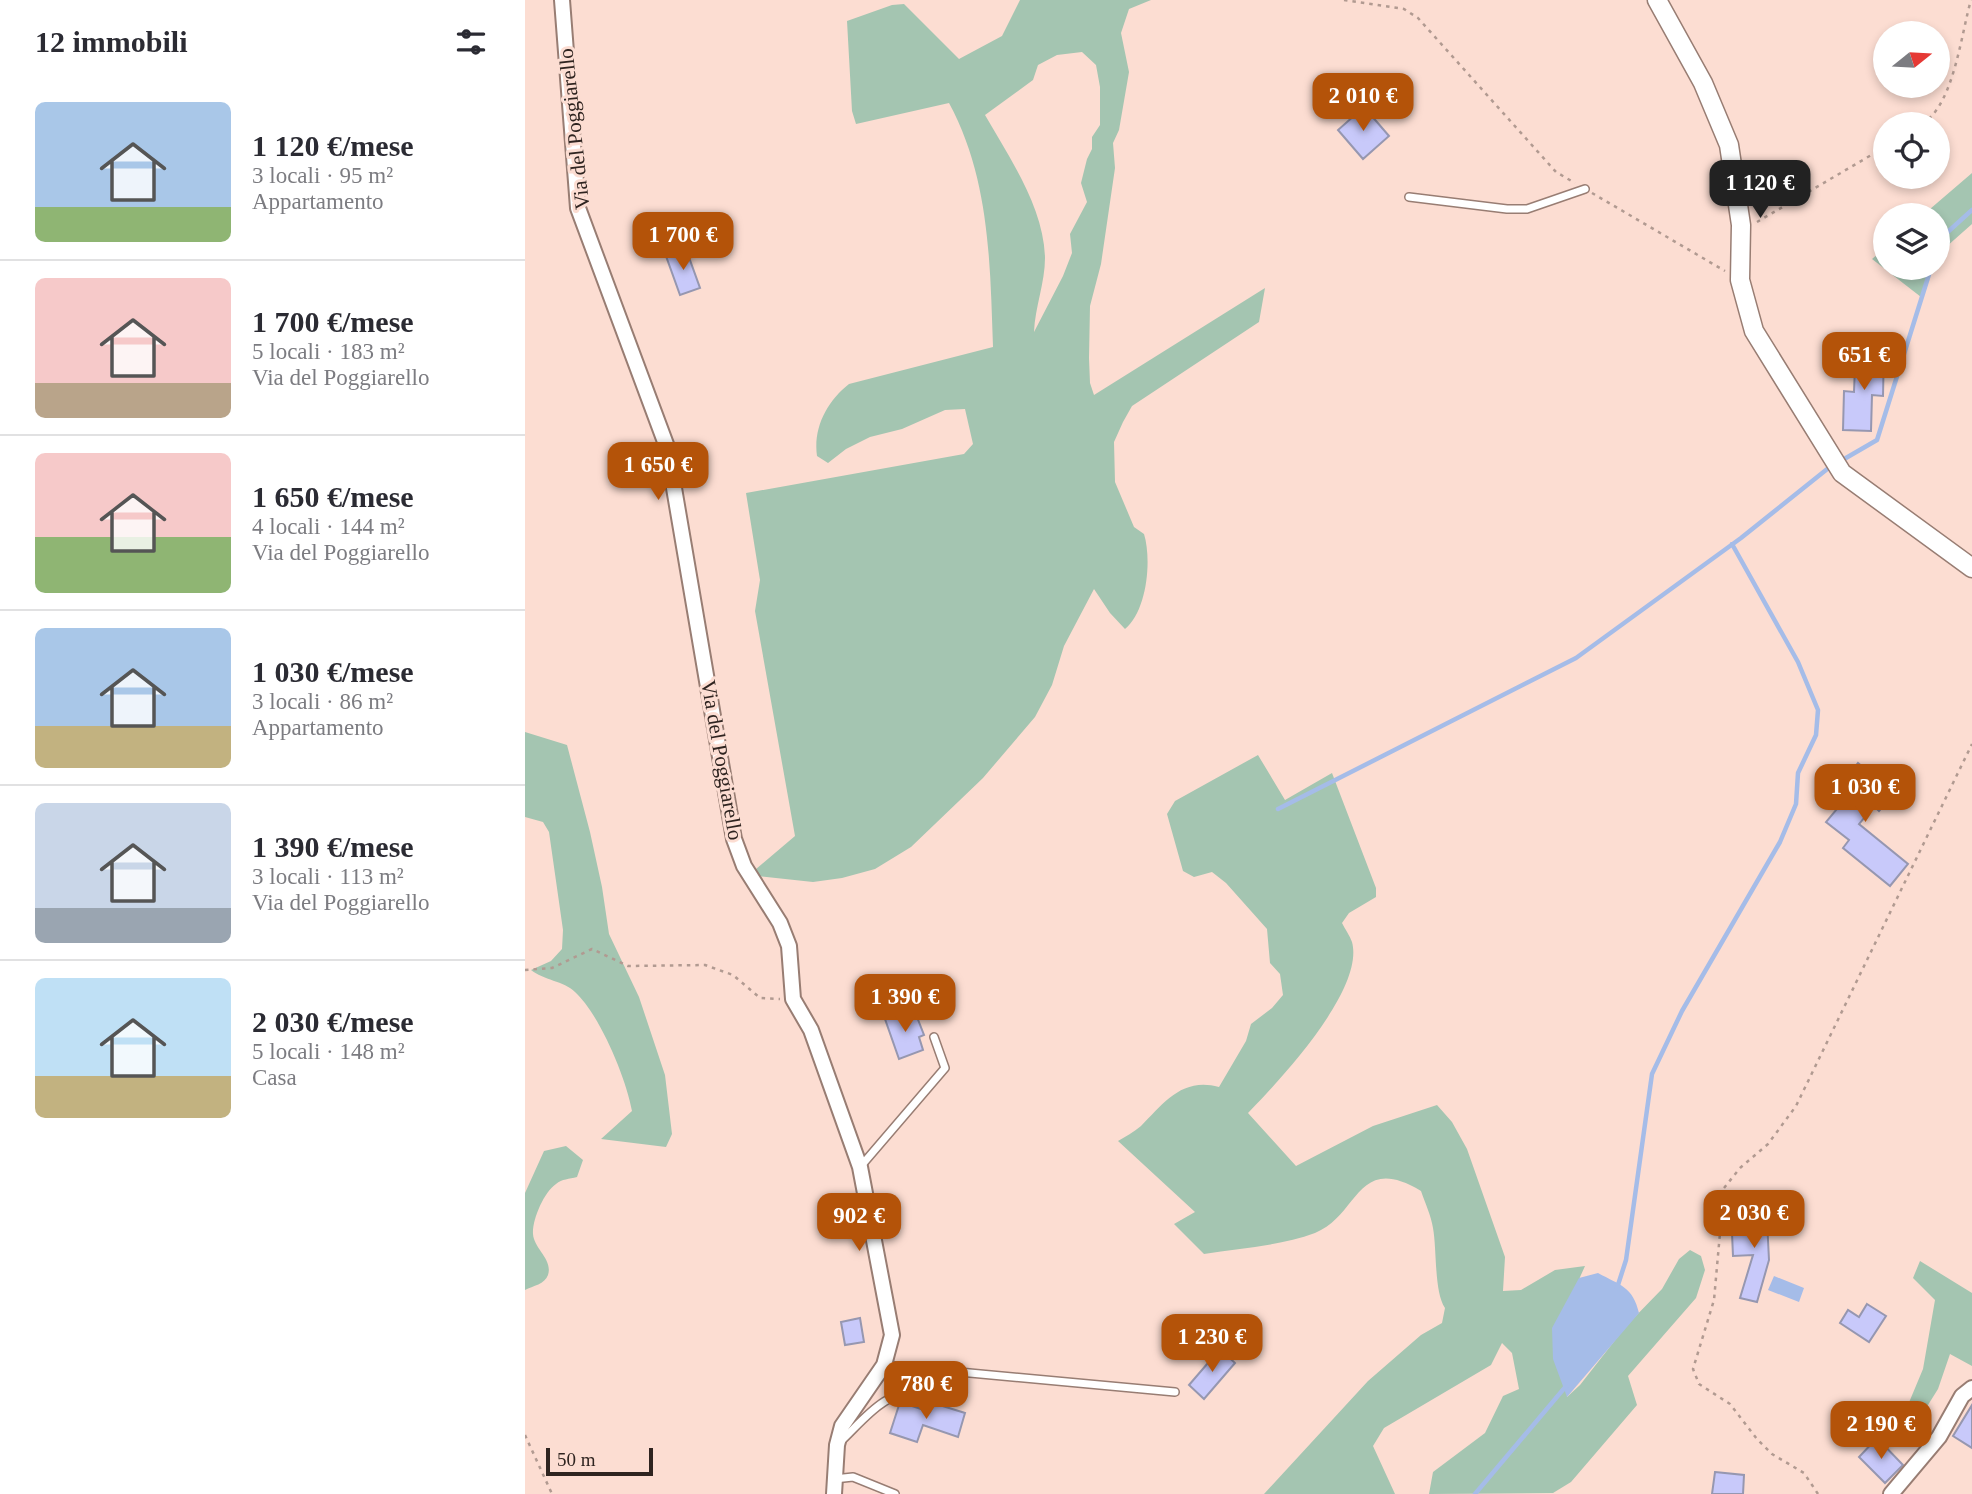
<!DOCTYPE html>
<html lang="it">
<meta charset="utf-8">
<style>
:root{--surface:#fff;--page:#f7f7f7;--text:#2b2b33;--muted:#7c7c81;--line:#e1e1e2;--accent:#b45309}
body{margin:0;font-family:Georgia,serif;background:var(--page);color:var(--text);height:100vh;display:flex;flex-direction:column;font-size:26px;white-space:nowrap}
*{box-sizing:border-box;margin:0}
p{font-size:23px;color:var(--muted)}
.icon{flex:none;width:38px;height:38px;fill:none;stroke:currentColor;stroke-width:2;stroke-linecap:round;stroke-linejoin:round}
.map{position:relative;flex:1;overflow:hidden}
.drawer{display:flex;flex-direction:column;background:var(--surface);width:525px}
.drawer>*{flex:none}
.needle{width:46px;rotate:72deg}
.fabs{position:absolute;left:1348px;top:21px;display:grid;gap:14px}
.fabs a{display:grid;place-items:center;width:77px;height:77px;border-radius:50%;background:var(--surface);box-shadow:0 4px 10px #0003;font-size:35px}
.scale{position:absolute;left:21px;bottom:18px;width:107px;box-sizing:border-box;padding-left:7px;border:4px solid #2f2420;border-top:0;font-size:19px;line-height:24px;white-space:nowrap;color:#2f2420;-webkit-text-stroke:5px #fcddd2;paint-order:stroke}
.price{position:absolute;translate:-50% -60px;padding:0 16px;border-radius:14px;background:var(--accent);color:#fff;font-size:23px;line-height:46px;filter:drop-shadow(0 2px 4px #0008)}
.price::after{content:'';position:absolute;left:50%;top:42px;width:21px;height:16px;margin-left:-10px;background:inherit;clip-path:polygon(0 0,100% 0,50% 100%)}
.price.selected{background:#222;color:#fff}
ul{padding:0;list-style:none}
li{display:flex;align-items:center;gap:21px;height:175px;padding:0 35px}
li+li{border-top:2px solid var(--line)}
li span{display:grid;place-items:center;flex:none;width:196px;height:140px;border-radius:10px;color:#555}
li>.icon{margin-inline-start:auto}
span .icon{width:84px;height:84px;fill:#fffc;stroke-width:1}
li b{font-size:30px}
h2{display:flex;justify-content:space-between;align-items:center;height:84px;padding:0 35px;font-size:30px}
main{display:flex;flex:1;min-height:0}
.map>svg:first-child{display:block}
.green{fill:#a4c5b1;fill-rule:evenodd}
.water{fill:#a5bce8}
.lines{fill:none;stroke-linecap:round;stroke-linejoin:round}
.stream{stroke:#a5bce8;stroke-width:4.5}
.building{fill:#c8c9fa;stroke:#9697b0;stroke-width:2}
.service-casing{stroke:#987d73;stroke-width:10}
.minor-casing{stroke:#987d73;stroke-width:18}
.tertiary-casing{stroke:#987d73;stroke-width:21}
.path{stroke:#b19a91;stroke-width:2.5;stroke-dasharray:3.5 5;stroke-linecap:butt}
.service{stroke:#fff;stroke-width:7}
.minor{stroke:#fff;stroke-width:14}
.tertiary{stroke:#fff;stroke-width:18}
.labels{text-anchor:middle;stroke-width:6;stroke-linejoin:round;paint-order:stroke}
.street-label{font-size:21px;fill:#2f2420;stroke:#fcddd2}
</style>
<main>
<section class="drawer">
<h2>12 immobili<svg class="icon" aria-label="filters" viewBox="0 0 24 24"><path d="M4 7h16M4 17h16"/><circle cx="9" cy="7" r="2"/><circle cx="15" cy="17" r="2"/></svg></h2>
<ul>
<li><span style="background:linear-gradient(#a9c7e8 75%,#8fb573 0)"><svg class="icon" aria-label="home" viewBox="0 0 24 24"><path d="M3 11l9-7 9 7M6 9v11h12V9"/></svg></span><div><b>1 120 €/mese</b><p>3 locali · 95 m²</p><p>Appartamento</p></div></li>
<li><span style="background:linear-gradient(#f6c9c9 75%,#b9a48a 0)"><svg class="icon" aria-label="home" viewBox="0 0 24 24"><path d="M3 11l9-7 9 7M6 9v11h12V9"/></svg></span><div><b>1 700 €/mese</b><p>5 locali · 183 m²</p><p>Via del Poggiarello</p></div></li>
<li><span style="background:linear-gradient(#f6c9c9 60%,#8fb573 0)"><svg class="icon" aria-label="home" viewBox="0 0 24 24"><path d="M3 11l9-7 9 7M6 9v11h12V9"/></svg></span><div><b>1 650 €/mese</b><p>4 locali · 144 m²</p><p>Via del Poggiarello</p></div></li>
<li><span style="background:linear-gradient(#a9c7e8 70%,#c2b280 0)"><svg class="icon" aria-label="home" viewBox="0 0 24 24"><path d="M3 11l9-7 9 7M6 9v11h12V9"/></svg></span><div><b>1 030 €/mese</b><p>3 locali · 86 m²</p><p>Appartamento</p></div></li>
<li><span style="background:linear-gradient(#c9d6e8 75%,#9aa5b1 0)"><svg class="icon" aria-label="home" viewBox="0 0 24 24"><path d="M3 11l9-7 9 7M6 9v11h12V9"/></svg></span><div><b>1 390 €/mese</b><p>3 locali · 113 m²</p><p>Via del Poggiarello</p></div></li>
<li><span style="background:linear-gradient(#bfe0f5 70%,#c2b280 0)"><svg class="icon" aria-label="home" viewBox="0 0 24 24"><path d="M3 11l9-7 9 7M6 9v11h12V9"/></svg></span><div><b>2 030 €/mese</b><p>5 locali · 148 m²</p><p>Casa</p></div></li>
</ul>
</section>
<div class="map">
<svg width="1447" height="1494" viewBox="0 0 1447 1494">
<rect width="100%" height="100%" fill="#fcddd2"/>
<path class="green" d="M495,0h131l-22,9 -8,24 8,39 -10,58 -6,13 2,25 -14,96 -11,42 -1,52 1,25 4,12 171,-107 -6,34 -127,84 -9,16 -9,20 1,40 19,45 10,7c8,26 3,77 -19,95l-15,-16 -16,-24 -30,57 -12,39 -17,32 -52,61 -72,69 -36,22 -33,9 -29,4 -64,-7 46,-39 -40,-225 5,-31 -14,-87 218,-39 9,-10 -8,-35 -20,1 -43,19 -32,8 -24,12 -18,14 -11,-7c-4,-28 10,-55 32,-72l144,-37c-3,-84 -3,-168 -44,-244l-93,21 -4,-13 -5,-90 45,-16 12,-1 55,55 43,-23zM557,52l14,13 4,22v38l-8,12v12l-5,10 -6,24 6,19 -17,32 2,19 -9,23 -29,56c1,-25 11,-49 11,-74 -1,-51 -36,-101 -60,-143l48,-35 5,-15 19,-10z
M1447,173v51l-35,31v-40h-14z
M1360,248v20h46l-10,29 -49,-38z
M0,732l42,13 23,87 12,55 7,47 30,63 26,78 7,59 -6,13 -65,-8 31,-28c-6,-33 -32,-96 -57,-119 -11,-11 -32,-12 -44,-22l20,-9 11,-12 1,-19 -14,-98 -6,-10 -18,-5z
M733,755l27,45 47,-27 44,115v9l-27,16 -7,10c3,6 8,13 10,19 13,48 -73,139 -104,171l48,53 77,-40 64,-21 15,17 15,27 38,108 -2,34 18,-1 34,-20 30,-4 -9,20 -9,111 13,-12 47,-60 35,-36 17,-30 11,-9 11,6 4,14 -9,28 -68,78 9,29 -66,77 -18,11 -124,1 4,-22 52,-39 18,-37 16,-7 -7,-36 -10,-10 -11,22 -107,63 -11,18 22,48h-131l104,-113 53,-46 21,-12 3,-15c-11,-16 -8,-58 -12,-80 -2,-13 -8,-25 -12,-37 -65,-39 -62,25 -106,42 -35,13 -74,15 -111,21l-30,-30 21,-12 -77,-71c7,-4 16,-9 23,-15 23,-23 41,-49 78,-39l27,-46 5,-17 21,-16 11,-13 -3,-21 -10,-11 -3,-34 -41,-46 -14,-11 -18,5 -11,-6 -16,-57 8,-13z
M41,1146l17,14 -6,17c-8,2 -15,2 -21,7 -12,8 -24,36 -23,50 1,15 20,25 15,41 -3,9 -15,11 -23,15v-97l19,-42z
M1395,1261l52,32v73l-22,-12 -12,35 -25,40 -13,-5 23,-55 12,-69 -22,-22z"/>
<path class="water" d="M1073,1273c22,12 35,14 41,40l-72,84 -14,-38 -1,-31 27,-50z
M1249,1276l30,12 -5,14 -31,-12z"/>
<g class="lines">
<path class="stream" d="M1412,247l3,-8 32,-29
M1314,462l38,-22 54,-172
M753,809l298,-151 165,-120 90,-72
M1092,1288l9,-28 26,-186 30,-63 98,-169 16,-38 2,-31 18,-38 2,-25 -20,-48 -66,-118
M950,1494l92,-109"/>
</g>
<path class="building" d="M839,107l25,29 -26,23 -25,-29z
M161,249l14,39 -20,7 -14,-39z
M1340,349h19l-1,47 -11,-1 -1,36 -28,-1 1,-39 10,1 1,-26h9z
M1333,763l36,30 -15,18 -5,-5 -15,18 49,40 -18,22 -47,-38 6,-8 -23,-18 21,-25 -10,-8z
M380,1011l1,5 9,-4 9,23 -5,2 4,13 -24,9 -14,-40z
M1241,1200l3,60 -12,42 -17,-4 13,-43 -20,1 -1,-23 15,-1v-8h4l-1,-23z
M1342,1304l19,12 -17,26 -29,-19 8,-13 11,7z
M335,1318l4,24 -19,3 -4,-23z
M695,1349l15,14 -31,36 -15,-14z
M375,1402l30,10 3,-9 32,10 -7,24 -35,-12 -6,17 -27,-9z
M1447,1405v43l-19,-12z
M1352,1438l26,27 -18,18 -26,-26z
M1190,1472l29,3 -1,19h-31z"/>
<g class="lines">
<defs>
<path id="service" d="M884,197l98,12h20l58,-20
M336,1166l84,-98 -11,-31
M359,1365l291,27
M315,1442c22,-20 49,-58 81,-46
M309,1479l19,-2 42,17"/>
<path id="minor" d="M37,0l16,208 89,239 67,392 10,27 36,57 9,23 4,53 18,31 49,137 32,168 -8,30 -42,61 -5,19 -3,49
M1366,1494l48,-57 23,-41 10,-8"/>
<path id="tertiary" d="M1132,0l46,83 26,62 12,80 -1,55 14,51 88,142 130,95"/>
</defs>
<use href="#service" class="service-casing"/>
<use href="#minor" class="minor-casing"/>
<use href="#tertiary" class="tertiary-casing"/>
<path class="path" d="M819,0l60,9 14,9 138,154 19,11
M1397,124c32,-19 39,-90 49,-124
M1067,193l133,78
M1232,222l128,-75
M0,970l27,-2 40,-19 36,17 77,-1 28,10 27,23 20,1
M0,1435l27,59
M1293,1494l-14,-21 -32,-19 -15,-15 -27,-35 -31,-20 -6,-15 21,-69 10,-112 16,-20 28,-24 28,-38 176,-362"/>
<use href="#service" class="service"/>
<use href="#minor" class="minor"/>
<use href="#tertiary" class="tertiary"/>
</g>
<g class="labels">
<g class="street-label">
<text transform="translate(49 129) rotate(-96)" y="7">Via del Poggiarello</text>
<text transform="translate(197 760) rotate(80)" y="7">Via del Poggiarello</text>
</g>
</g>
</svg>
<div class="fabs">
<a><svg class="needle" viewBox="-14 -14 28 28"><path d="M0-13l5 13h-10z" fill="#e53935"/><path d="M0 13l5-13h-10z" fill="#7c7c81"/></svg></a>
<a><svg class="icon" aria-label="locate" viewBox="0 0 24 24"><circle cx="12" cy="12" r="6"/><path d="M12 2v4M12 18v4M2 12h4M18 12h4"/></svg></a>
<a><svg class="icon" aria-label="layers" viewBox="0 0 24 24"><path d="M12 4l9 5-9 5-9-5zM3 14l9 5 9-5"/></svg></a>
</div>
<div class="scale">50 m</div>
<b class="price" style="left:838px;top:133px">2 010 €</b>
<b class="price selected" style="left:1235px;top:220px">1 120 €</b>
<b class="price" style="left:158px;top:272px">1 700 €</b>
<b class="price" style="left:1339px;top:392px">651 €</b>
<b class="price" style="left:133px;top:502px">1 650 €</b>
<b class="price" style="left:1340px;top:824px">1 030 €</b>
<b class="price" style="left:380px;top:1034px">1 390 €</b>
<b class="price" style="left:1229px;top:1250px">2 030 €</b>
<b class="price" style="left:334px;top:1253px">902 €</b>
<b class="price" style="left:687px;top:1374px">1 230 €</b>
<b class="price" style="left:401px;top:1421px">780 €</b>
<b class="price" style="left:1356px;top:1461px">2 190 €</b>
</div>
</main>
